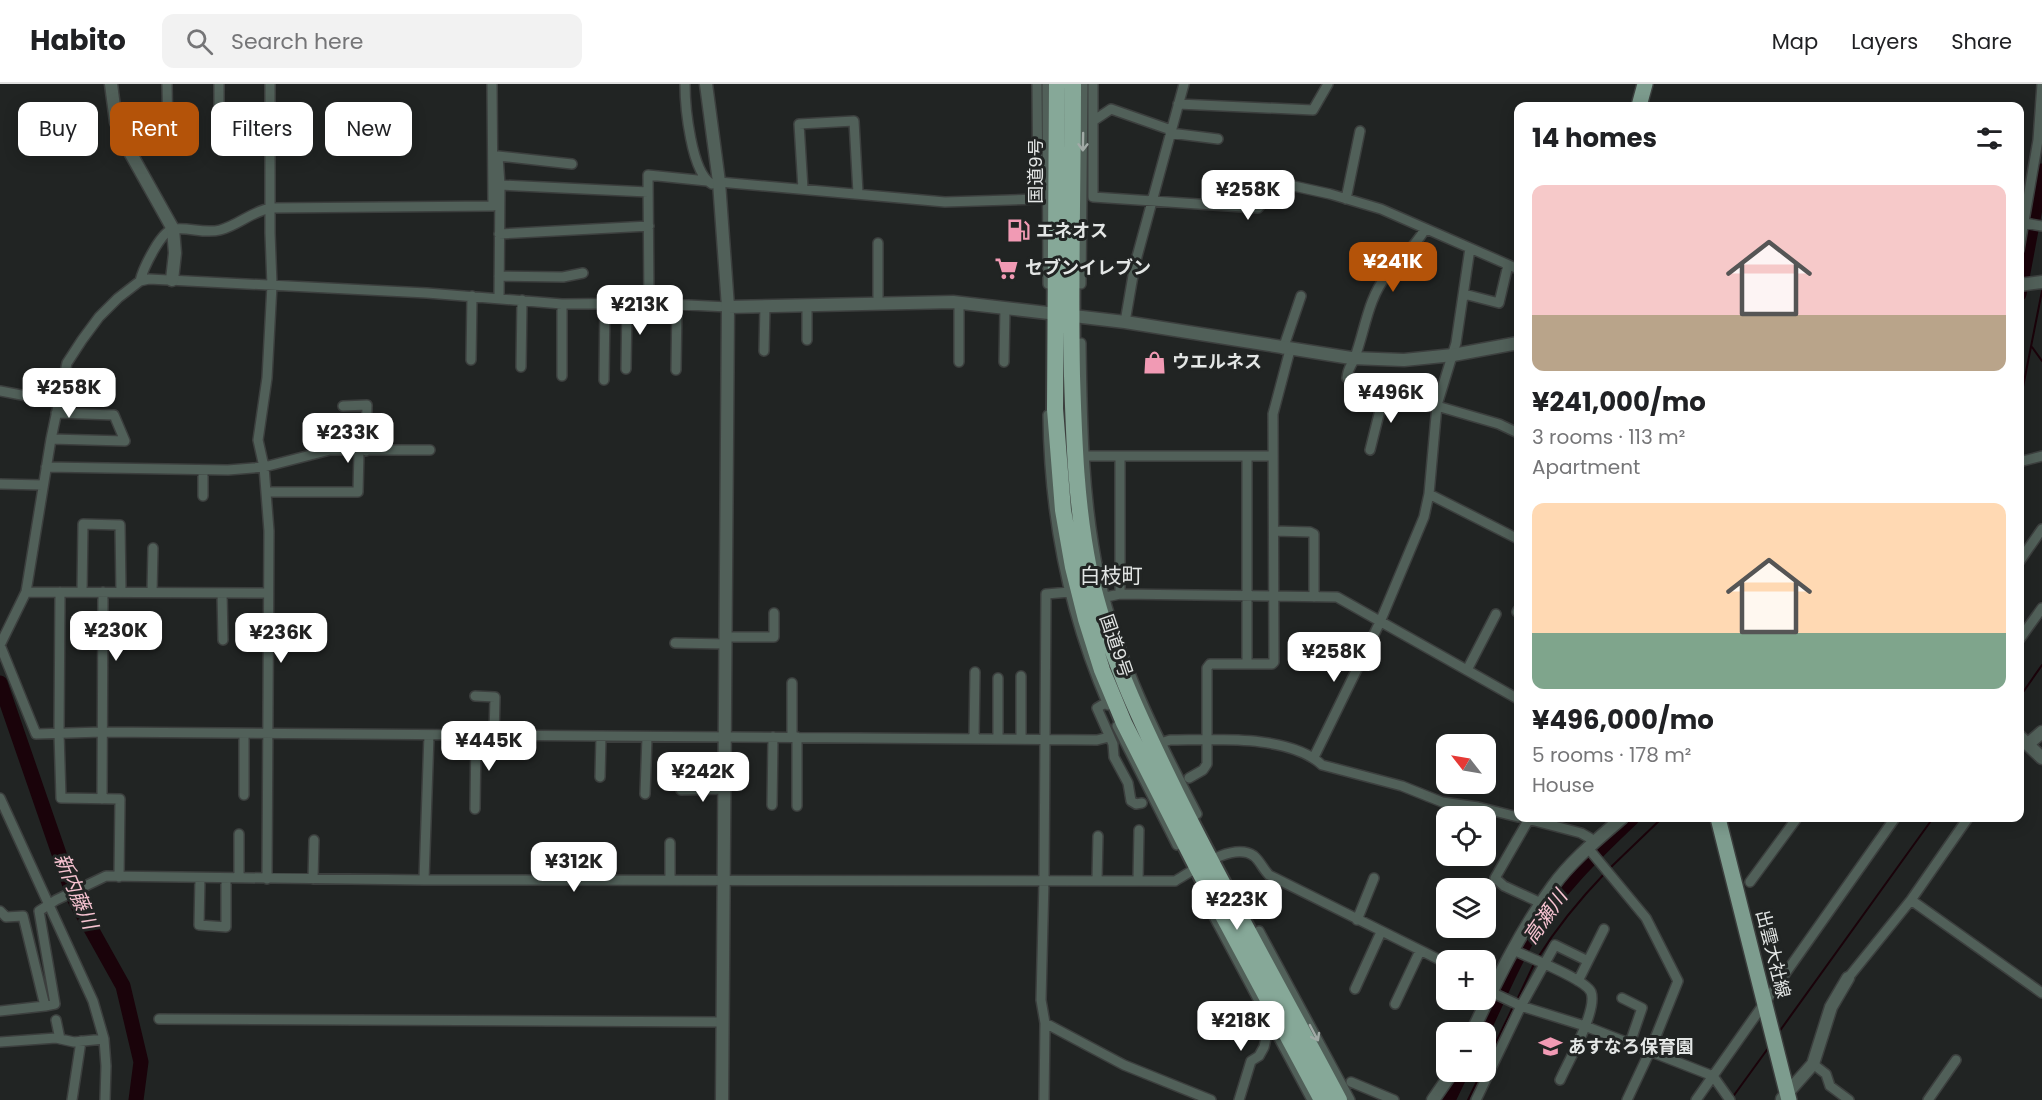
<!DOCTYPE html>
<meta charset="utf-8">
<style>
:root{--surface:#fff;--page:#f2f2f2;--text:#202124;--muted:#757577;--line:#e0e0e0;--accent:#b45309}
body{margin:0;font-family:Poppins,"Noto Sans JP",sans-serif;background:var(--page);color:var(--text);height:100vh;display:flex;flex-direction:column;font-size:22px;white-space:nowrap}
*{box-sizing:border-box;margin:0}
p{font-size:20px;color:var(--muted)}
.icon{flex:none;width:33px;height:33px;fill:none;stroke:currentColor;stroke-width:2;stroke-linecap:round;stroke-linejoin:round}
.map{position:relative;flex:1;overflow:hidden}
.panel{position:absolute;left:1514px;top:18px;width:510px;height:720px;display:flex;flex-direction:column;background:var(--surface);border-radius:12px;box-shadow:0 3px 15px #0003}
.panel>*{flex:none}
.banner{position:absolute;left:18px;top:18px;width:570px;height:54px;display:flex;gap:12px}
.needle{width:39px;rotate:301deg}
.fabs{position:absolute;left:1436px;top:650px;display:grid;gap:12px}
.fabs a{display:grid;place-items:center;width:60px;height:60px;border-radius:12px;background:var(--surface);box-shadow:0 3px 15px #0003;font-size:30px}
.price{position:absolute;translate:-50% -51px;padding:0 14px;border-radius:12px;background:#fff;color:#222;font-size:20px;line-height:39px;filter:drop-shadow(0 2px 3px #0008)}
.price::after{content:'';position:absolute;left:50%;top:36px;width:18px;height:14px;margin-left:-9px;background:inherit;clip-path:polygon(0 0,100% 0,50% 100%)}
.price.selected{background:var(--accent);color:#fff}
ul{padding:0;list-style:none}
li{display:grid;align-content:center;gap:12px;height:318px;padding:0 18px}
li span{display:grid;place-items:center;height:186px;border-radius:12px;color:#555}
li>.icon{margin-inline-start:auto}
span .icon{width:108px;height:108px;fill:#fffc;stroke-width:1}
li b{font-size:26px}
h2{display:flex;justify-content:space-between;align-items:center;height:72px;padding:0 18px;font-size:26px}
.tag{padding:0 21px;border-radius:12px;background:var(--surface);box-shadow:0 3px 15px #0003;font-size:21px;line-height:54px}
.tag.selected{background:var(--accent);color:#fff}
header{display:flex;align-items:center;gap:36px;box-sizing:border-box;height:84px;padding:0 30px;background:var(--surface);border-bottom:2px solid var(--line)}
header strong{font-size:28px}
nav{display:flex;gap:33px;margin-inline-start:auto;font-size:21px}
.search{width:420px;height:54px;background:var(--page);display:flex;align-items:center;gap:15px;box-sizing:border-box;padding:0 21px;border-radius:12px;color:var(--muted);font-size:22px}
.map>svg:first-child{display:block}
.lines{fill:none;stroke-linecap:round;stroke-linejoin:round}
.stream{stroke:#1a030a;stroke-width:2}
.river{stroke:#1a030a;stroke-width:15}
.minor-casing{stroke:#3c3f3e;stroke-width:12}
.tertiary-casing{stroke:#3c3f3e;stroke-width:15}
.primary-casing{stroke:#3c3f3e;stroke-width:18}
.trunk-casing{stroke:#3c3f3e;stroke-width:20}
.minor{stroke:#516059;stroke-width:9}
.tertiary{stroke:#516059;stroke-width:12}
.primary{stroke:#7d9c8e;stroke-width:15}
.trunk{stroke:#86a898;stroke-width:16}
.oneway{stroke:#a1aaa6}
.labels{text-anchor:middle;stroke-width:6;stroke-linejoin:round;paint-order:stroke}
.street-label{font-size:18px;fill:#e3e6e5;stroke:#212423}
.poi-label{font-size:18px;font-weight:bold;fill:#e3e6e5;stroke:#212423;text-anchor:start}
.water-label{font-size:20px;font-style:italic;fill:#f7c3d1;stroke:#212423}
.quarter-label{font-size:21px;fill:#e3e6e5;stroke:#212423}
</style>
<header>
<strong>Habito</strong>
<div class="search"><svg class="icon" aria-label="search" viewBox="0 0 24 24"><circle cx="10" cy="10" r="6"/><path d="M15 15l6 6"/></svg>Search here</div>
<nav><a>Map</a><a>Layers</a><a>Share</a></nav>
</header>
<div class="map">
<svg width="2042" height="1016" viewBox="0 0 2042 1016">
<rect width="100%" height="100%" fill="#212423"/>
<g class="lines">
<path class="stream" d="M2032,263l10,14
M2019,323l23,-116
M2019,614l23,-33
M1610,784l52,-50
M1537,875c20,-32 43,-60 69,-87
M1516,918l18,-38
M1779,948l154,-214
M1485,981l28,-58
M1732,1014l37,-51
M1468,1016l14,-29"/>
<path class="river" d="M2019,210l23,-123
M0,599l75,217 48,86 18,76 -5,38
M1482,948c15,-31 29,-66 47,-96 27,-45 65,-82 103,-118
M1448,1016l14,-29"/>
<defs>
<path id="minor" d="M167,0l1,52
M219,0v34
M685,0c0,22 6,89 27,100l7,-2 226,20 93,-3 -1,-115
M1047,0l1,200
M1093,0v113l165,11 22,-25 50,11 51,15 137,60
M1178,20l135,6 15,-26
M1093,37l18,-12 60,21
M1170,49l48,6
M500,101l148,7
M803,105l-4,-65 55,-3 4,72
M1346,115l14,-68
M2024,139l18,3
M1425,145c-10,18 -25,30 -38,46 -19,23 -22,55 -32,82 -3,9 -7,9 -8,21l7,4 145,42 19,9
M499,150l150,-8
M2019,166l19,-110 4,-56
M499,192l64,1 20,-4
M140,197c3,-12 21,-51 34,-52 16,-2 30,5 46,1 19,-5 32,-19 51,-22l222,-2 -1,-122
M1081,200l2,-200
M1464,210l35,9 9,-38
M499,214l1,-113 -2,-29 74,8
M649,219l-1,-128 59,6
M959,219v59
M878,220v-61
M1125,238l10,-58 49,-180
M807,256v-35
M1081,259c1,79 2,158 19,236 19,83 58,160 97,235
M1283,265l18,-53
M764,267l1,-45
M471,276l1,-64
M1004,278l1,-54
M521,283l1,-67
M626,285l1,-65
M676,286l1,-66
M562,292v-72
M604,296l1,-76
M0,307l58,11
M343,322l24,-1 -1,46
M1048,331c1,99 20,198 60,290
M51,355l74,2 -11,-26 -58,-2
M1370,366l15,-60
M1084,372h189
M1120,372v138
M2019,378l23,-6
M46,383l182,3 36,-3 66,-17h100
M203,386v26
M0,400l43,1
M266,408h92l1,-41
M1429,410l89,45
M1274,447l36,1 4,2v63
M2019,478l23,-33
M26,508l242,1
M60,508l-1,141 2,65 59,1 -1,78
M82,508l1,-68 37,1 1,67
M152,508l1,-44
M222,509l1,47
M1106,513l14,-3 217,3 181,102
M1517,528l1,-2
M726,553h48v-24
M2019,556l23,-32
M675,559l51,1
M0,561l36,89 66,-2 995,8 12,-3
M0,561l26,-53 25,-153 16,-76 15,-23 17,-23 19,-19 22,-17 9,-2 278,14 135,11 87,-1 79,4
M1247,580v-208
M1467,586l29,-56
M1021,592v62
M475,612l20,1 -1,39
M1107,618l-10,6 16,36 1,13 14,26 3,18 5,3 6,-1
M1117,642l60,119
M244,650v61
M792,653v-54
M974,654l1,-66
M998,654v-60
M1161,659l9,-3c43,0 119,-6 152,25l80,21 40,16 36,5 40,10
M1314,673l66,-135 44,-105 5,-23 8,-89 19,-62 14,-95
M600,693l1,-40
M1189,694l14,-8 4,-6v-96l3,-4h62l2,-2 -1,-248 17,-64
M681,706l44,-1
M645,710l2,-57
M0,714l93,203 11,38 2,27 -1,34
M102,715l1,-207
M772,721l1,-68
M797,722v-69
M475,725l1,-74
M1524,734l57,15 14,8
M1529,735l-34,59 9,8 37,17
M1588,764l58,70 32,63 -28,70 -23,49
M200,794l-1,47 27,2v-49
M239,794v-44
M267,795l2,-348 -5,-64 -6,-27 9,-62 5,-93 -2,-52v-149
M313,795l1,-39
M670,795v-36
M424,796l5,-145
M1097,796l1,-44
M1138,797l1,-51
M1750,798l47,-64
M1204,814l108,202
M1911,816l131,93
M0,827l6,6 17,-1 22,90 -45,5
M1357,836l17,-42
M1259,847l91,169
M1513,866c15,7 72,29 78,42 7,18 -23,70 -31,88
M1848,894l63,-78 57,-82
M1578,897l26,-52
M1355,905l26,-57
M1491,908l30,14 64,20 128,50 17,24
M1622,914l20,10 -12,35
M1395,920l25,-53
M45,922l10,-2 -16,-93 17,-11 50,-24 318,4 751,1c19,-11 58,-40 79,-25 6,5 9,13 15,19l177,88
M159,935l564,3
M56,936l4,19
M1045,939l79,42 87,35
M0,958l56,-4 18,4 30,-3
M1813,980l13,10 4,12 19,14
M1351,998l43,18
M72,1016l9,-59
M1044,1016l1,-77 -4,-23 3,-120 2,-286 24,-2
M1239,1016l12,-39 8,-5 5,-9 3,-13 8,-4
M1476,1016l45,-94 34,-61 33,16
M1696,1016l199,-282
M1928,1016l28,-40"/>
<path id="tertiary" d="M111,0l5,38 10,23 47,84 2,24 -3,27
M706,0l13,98 9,125 -6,793
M2019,201l23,-3
M728,223l225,-5 172,20 226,36 53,2 49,-5 65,-12
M2019,652l23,22
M2028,660l14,-12
M1472,948c24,-50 48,-101 81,-146 19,-26 45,-47 69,-68
M1782,1015l31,-35 18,-57 17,-29
M1433,1016l20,-29"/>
<path id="primary" d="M1639,22l6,-22
M1718,734l71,282"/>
<path id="trunk" d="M1057,0l-2,325 8,101 10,57 13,52 16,51 22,53 73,144 125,233
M1073,0c0,97 -3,194 -1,292 2,64 4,129 17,193 17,80 52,153 88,226 51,103 108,203 162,305"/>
</defs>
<use href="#minor" class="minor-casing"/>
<use href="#tertiary" class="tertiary-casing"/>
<use href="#primary" class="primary-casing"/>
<use href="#trunk" class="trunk-casing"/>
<use href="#minor" class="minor"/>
<use href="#tertiary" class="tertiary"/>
<use href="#primary" class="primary"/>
<use href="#trunk" class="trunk"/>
</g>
<defs><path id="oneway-shaft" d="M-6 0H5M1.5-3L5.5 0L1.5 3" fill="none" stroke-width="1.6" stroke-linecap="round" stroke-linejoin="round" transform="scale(1.5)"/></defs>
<g class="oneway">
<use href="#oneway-shaft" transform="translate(1083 58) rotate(91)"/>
<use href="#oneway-shaft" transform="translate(1314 949) rotate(62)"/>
</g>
<defs>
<symbol id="fuel-bare" viewBox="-9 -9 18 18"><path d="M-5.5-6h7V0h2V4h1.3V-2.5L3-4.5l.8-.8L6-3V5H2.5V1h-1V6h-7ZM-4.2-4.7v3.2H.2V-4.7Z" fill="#f19ab4" stroke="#212423" stroke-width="2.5" paint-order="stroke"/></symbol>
<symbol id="supermarket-bare" viewBox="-9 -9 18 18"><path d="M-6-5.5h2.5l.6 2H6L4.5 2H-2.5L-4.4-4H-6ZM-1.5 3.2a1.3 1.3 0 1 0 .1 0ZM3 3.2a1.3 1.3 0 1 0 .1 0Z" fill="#f19ab4" stroke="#212423" stroke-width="2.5" paint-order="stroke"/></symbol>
<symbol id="shop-bare" viewBox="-9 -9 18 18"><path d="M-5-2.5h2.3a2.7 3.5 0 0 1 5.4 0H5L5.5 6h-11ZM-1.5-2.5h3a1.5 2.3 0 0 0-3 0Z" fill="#f19ab4" stroke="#212423" stroke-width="2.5" paint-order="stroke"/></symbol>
<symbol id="school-bare" viewBox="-9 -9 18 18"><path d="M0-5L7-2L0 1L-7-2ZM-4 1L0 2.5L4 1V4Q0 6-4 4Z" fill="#f19ab4" stroke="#212423" stroke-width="2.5" paint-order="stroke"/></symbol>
</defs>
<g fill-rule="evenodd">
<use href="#fuel-bare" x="1002" y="130" width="33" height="33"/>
<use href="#supermarket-bare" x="990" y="168" width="33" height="33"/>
<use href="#shop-bare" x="1138" y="262" width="33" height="33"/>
<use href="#school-bare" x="1534" y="946" width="33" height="33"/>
</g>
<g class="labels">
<g class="street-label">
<text transform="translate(1036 87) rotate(-90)" y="6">国道9号</text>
<text transform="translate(1116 562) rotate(71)" y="6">国道9号</text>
<text transform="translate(1773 870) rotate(76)" y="6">出雲大社線</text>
</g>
<g class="poi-label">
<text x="1036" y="153">エネオス</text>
<text x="1025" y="190">セブンイレブン</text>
<text x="1172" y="284">ウエルネス</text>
<text x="1568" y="969">あすなろ保育園</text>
</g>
<g class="water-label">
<text transform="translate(76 807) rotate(67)" y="7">新内藤川</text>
<text transform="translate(1545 833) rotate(-55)" y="7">高瀬川</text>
</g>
<g class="quarter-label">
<text x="1111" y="499">白枝町</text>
</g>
</g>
</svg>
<div class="fabs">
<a><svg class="needle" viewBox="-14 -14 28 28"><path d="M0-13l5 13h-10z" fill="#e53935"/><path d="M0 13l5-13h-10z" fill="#757577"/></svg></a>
<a><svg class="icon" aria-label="locate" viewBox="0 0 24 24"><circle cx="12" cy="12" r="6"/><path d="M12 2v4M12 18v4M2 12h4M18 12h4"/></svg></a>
<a><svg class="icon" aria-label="layers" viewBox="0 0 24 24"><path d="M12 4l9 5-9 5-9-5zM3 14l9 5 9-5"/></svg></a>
<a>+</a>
<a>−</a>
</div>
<b class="price" style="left:1248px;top:137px">¥258K</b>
<b class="price selected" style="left:1393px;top:209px">¥241K</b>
<b class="price" style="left:640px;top:252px">¥213K</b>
<b class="price" style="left:69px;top:335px">¥258K</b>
<b class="price" style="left:1391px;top:340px">¥496K</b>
<b class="price" style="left:348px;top:380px">¥233K</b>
<b class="price" style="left:116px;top:578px">¥230K</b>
<b class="price" style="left:281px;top:580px">¥236K</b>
<b class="price" style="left:1334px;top:599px">¥258K</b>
<b class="price" style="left:489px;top:688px">¥445K</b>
<b class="price" style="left:703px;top:719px">¥242K</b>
<b class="price" style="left:574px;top:809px">¥312K</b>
<b class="price" style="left:1237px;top:847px">¥223K</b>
<b class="price" style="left:1241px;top:968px">¥218K</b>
<div class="banner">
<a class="tag">Buy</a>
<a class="tag selected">Rent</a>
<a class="tag">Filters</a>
<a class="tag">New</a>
</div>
<section class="panel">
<h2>14 homes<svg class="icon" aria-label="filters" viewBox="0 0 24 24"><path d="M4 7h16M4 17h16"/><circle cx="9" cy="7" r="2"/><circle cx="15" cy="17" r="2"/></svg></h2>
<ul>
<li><span style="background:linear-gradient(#f6c9c9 70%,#b9a48a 0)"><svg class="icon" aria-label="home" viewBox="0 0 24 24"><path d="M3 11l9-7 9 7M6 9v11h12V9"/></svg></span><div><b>¥241,000/mo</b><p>3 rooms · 113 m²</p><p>Apartment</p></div></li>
<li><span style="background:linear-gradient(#ffd9b3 70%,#7fa58c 0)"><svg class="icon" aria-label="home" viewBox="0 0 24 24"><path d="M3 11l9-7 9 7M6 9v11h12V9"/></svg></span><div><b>¥496,000/mo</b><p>5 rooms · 178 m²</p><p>House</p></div></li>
</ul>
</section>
</div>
